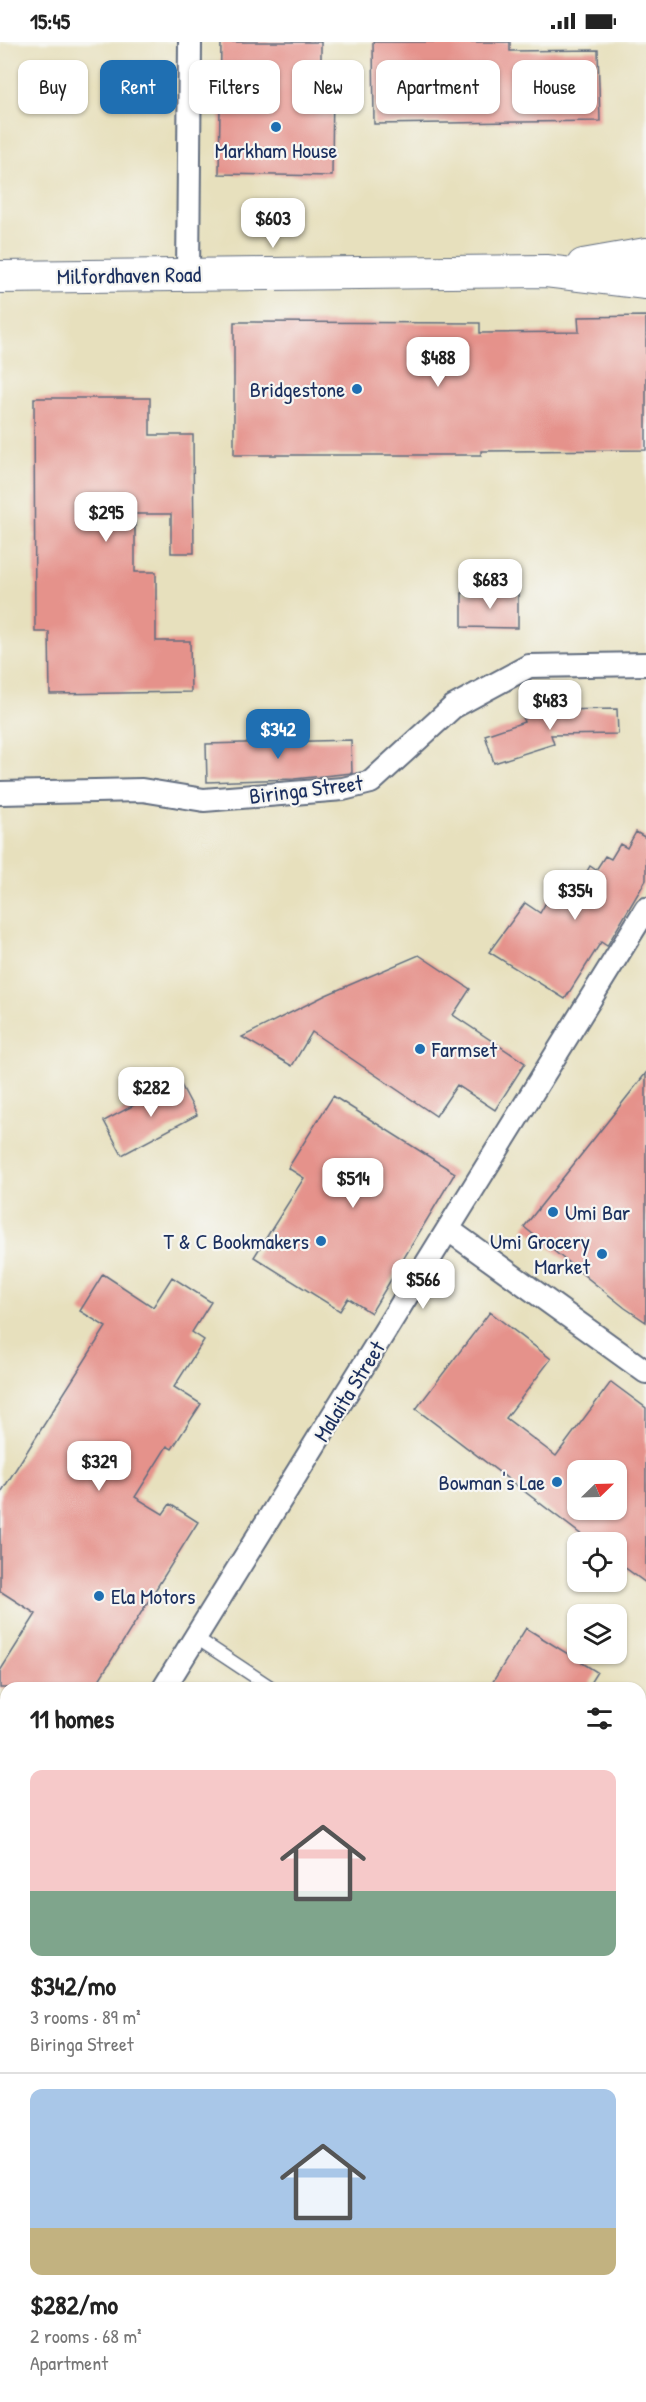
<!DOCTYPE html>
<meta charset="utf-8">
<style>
:root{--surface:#fff;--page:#f6f6f6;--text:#222;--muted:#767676;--line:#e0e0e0;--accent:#1f6fb2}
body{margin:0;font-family:"Patrick Hand",sans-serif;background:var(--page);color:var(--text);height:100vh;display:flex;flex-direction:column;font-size:22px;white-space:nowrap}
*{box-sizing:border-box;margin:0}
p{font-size:20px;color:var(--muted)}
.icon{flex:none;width:33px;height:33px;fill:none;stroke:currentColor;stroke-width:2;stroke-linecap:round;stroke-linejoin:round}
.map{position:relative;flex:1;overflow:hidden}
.drawer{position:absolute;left:0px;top:1640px;width:646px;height:722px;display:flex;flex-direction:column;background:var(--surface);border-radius:18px 18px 0 0;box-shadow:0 2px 4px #0004}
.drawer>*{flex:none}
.banner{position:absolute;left:18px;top:18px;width:610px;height:54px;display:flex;gap:12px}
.needle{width:39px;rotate:67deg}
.buttons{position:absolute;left:567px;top:1418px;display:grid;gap:12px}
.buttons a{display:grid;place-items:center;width:60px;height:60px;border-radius:12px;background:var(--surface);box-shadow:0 2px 4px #0004;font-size:30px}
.price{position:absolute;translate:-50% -51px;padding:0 14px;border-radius:12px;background:#fff;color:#222;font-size:20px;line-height:39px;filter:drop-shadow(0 2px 3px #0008)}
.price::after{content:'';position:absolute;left:50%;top:36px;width:18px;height:14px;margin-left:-9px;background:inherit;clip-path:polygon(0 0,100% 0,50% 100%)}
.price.selected{background:var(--accent);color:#fff}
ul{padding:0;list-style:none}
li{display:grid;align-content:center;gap:12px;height:318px;padding:0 30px}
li+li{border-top:2px solid var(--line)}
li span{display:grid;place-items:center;height:186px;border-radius:12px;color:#555}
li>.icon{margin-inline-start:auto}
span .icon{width:108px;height:108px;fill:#fffc;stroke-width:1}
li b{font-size:26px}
h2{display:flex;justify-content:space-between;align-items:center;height:72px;padding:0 30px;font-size:26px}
.pill{padding:0 21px;border-radius:12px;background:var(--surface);box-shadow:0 2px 4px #0004;font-size:21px;line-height:54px}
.pill.selected{background:var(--accent);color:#fff}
.status{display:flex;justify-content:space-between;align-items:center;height:42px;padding:0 30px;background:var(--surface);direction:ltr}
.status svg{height:16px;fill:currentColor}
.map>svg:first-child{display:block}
.building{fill:#e5928b;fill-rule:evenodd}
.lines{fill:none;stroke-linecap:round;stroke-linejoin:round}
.lane-casing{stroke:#626d7f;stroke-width:15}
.street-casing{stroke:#626d7f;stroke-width:26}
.secondary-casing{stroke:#626d7f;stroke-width:34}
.lane{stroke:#fff;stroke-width:12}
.street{stroke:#fff;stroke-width:22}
.secondary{stroke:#fff;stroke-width:32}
.poi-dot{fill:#1f6fb2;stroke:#f6f6f2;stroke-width:2}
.labels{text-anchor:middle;stroke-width:4.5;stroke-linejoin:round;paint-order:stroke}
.poi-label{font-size:22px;fill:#1b2f5e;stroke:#f6f6f2;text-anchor:end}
.street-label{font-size:22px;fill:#1b2f5e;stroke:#f6f6f2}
</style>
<div class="status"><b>15:45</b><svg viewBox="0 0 49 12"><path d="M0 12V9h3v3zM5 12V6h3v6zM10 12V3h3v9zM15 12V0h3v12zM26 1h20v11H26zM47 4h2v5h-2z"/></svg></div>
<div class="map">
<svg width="646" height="2360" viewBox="0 0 646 2360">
<rect width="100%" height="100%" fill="#f6f6f2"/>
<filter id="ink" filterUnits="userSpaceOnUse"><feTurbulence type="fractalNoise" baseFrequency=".0167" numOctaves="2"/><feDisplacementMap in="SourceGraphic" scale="12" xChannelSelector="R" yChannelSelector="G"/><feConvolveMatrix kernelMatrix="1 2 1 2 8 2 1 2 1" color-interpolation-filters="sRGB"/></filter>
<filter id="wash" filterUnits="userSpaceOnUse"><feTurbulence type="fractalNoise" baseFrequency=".008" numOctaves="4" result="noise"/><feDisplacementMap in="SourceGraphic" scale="24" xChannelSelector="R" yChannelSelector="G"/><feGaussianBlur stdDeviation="1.35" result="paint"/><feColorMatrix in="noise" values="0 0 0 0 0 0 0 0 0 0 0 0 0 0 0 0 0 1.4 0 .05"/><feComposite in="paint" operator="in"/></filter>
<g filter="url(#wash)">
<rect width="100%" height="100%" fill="#e7e0bd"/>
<g id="blocks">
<path class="building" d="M221,0h100v37h12l-1,97 -113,-2z
M373,0h137v9l88,-1 2,71 -226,3z
M646,274v134l-165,1v4h-247v-133l246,1v10l99,-1 -1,-15z
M34,356h116v37h43l1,118h-23v-39h-36v58h21v69h34l1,51 -141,2 -1,-62h-14z
M462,551h56v35l-56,-1z
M617,667l1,25 -67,1 3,9 -60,19 -9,-28 39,-13 -1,-3 28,-9z
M351,698l1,33 -58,6 -87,3 -1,-38z
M636,790l10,6v42l-39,66 -6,-4 -36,57 -76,-47 36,-49 15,10 16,-28 8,5 9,-15 9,5 8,-14 6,4 9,-14 6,3 9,-15 7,4z
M419,913l51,34 -17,26 72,48 -30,47 -38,-25 -21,31 -124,-84 -20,34 -50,-29 84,-42z
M646,1031v249l-21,-14 -101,-81z
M179,1039l18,34 -75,40 -18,-34z
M333,1054l122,77 -84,140 -23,-15 -8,13 -86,-54 50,-79 -16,-10z
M103,1232l50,33 19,-30 39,25 -19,30 12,8 -30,47 27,17 -29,45 -5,-3 -32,51 28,17 7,-10 28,18 -104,166h-94v-17l36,-57 -36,-23v-97l106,-167 -26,-16z
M490,1270l61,47 -45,59 50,38 55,-74 35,26v175l-30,-22v-19h-25l-175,-133zM578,1428h38v39h-38z
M526,1586l71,44 -10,16h-98z"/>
</g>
</g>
<g filter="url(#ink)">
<use href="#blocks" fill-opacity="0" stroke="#626d7f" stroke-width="1.5"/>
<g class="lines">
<defs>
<path id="lane" d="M195,1595l77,51"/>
<path id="street" d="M188,233l2,-233
M0,751l142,-3 62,10 139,-11 28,-7 82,-75 76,-41 117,-2
M449,1188l197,142
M164,1646l482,-779
M0,2336l6,4
M29,2355l7,5"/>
<path id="secondary" d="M583,223l63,-11
M0,235l546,-6 100,12
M0,1857l6,4
M0,1895l6,4
M640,2172l6,-7
M640,2221l6,4
M640,2316l6,-3
M536,2360l2,-5
M596,2360l4,-5"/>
</defs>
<use href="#lane" class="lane-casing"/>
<use href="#street" class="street-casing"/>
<use href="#secondary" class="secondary-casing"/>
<use href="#lane" class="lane"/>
<use href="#street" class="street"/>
<use href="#secondary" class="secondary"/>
</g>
</g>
<g class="poi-dot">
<circle cx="276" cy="85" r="6"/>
<circle cx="357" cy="347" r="6"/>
<circle cx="420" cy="1007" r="6"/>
<circle cx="553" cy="1170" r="6"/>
<circle cx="321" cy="1199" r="6"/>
<circle cx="602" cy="1212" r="6"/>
<circle cx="557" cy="1440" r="6"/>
<circle cx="99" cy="1554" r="6"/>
</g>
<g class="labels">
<g class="poi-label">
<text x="276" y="116" text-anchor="middle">Markham House</text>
<text x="345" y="355">Bridgestone</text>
<text x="432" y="1015" text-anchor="start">Farmset</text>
<text x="565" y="1178" text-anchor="start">Umi Bar</text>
<text x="309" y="1207">T &amp; C Bookmakers</text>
<text x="590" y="1207">Umi Grocery<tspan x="590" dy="25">Market</tspan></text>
<text x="545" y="1448">Bowman's Lae</text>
<text x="111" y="1562" text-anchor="start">Ela Motors</text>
</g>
<g class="street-label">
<text transform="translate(129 233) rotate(-1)" y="8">Milfordhaven Road</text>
<text transform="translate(306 747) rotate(-7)" y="8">Biringa Street</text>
<text transform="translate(349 1349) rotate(-58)" y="8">Malaita Street</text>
</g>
</g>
</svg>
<div class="buttons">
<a><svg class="needle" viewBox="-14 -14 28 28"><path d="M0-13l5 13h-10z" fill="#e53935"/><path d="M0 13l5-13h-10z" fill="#767676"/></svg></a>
<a><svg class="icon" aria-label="locate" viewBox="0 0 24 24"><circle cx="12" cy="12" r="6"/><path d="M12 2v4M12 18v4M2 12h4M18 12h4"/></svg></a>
<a><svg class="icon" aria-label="layers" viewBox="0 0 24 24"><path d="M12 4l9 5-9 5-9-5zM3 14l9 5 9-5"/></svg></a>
</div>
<b class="price" style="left:273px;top:207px">$603</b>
<b class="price" style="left:438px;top:346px">$488</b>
<b class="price" style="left:106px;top:501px">$295</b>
<b class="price" style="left:490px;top:568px">$683</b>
<b class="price" style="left:550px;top:689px">$483</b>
<b class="price selected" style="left:278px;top:718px">$342</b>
<b class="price" style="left:575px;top:879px">$354</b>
<b class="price" style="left:151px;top:1076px">$282</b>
<b class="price" style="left:353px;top:1167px">$514</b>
<b class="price" style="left:423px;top:1268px">$566</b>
<b class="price" style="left:99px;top:1450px">$329</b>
<div class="banner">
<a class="pill">Buy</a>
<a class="pill selected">Rent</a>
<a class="pill">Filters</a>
<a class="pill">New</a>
<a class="pill">Apartment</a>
<a class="pill">House</a>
</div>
<section class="drawer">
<h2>11 homes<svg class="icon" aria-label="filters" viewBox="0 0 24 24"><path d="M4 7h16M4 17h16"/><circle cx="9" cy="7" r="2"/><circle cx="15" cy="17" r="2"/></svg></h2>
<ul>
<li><span style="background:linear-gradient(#f6c9c9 65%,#7fa58c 0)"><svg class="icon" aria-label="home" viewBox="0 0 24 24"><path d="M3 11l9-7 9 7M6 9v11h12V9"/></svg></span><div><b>$342/mo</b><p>3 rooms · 89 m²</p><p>Biringa Street</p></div></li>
<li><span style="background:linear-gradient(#a9c7e8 75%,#c2b280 0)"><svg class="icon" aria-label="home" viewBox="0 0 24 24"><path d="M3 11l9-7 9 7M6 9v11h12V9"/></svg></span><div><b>$282/mo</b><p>2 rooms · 68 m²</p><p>Apartment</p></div></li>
</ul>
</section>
</div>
